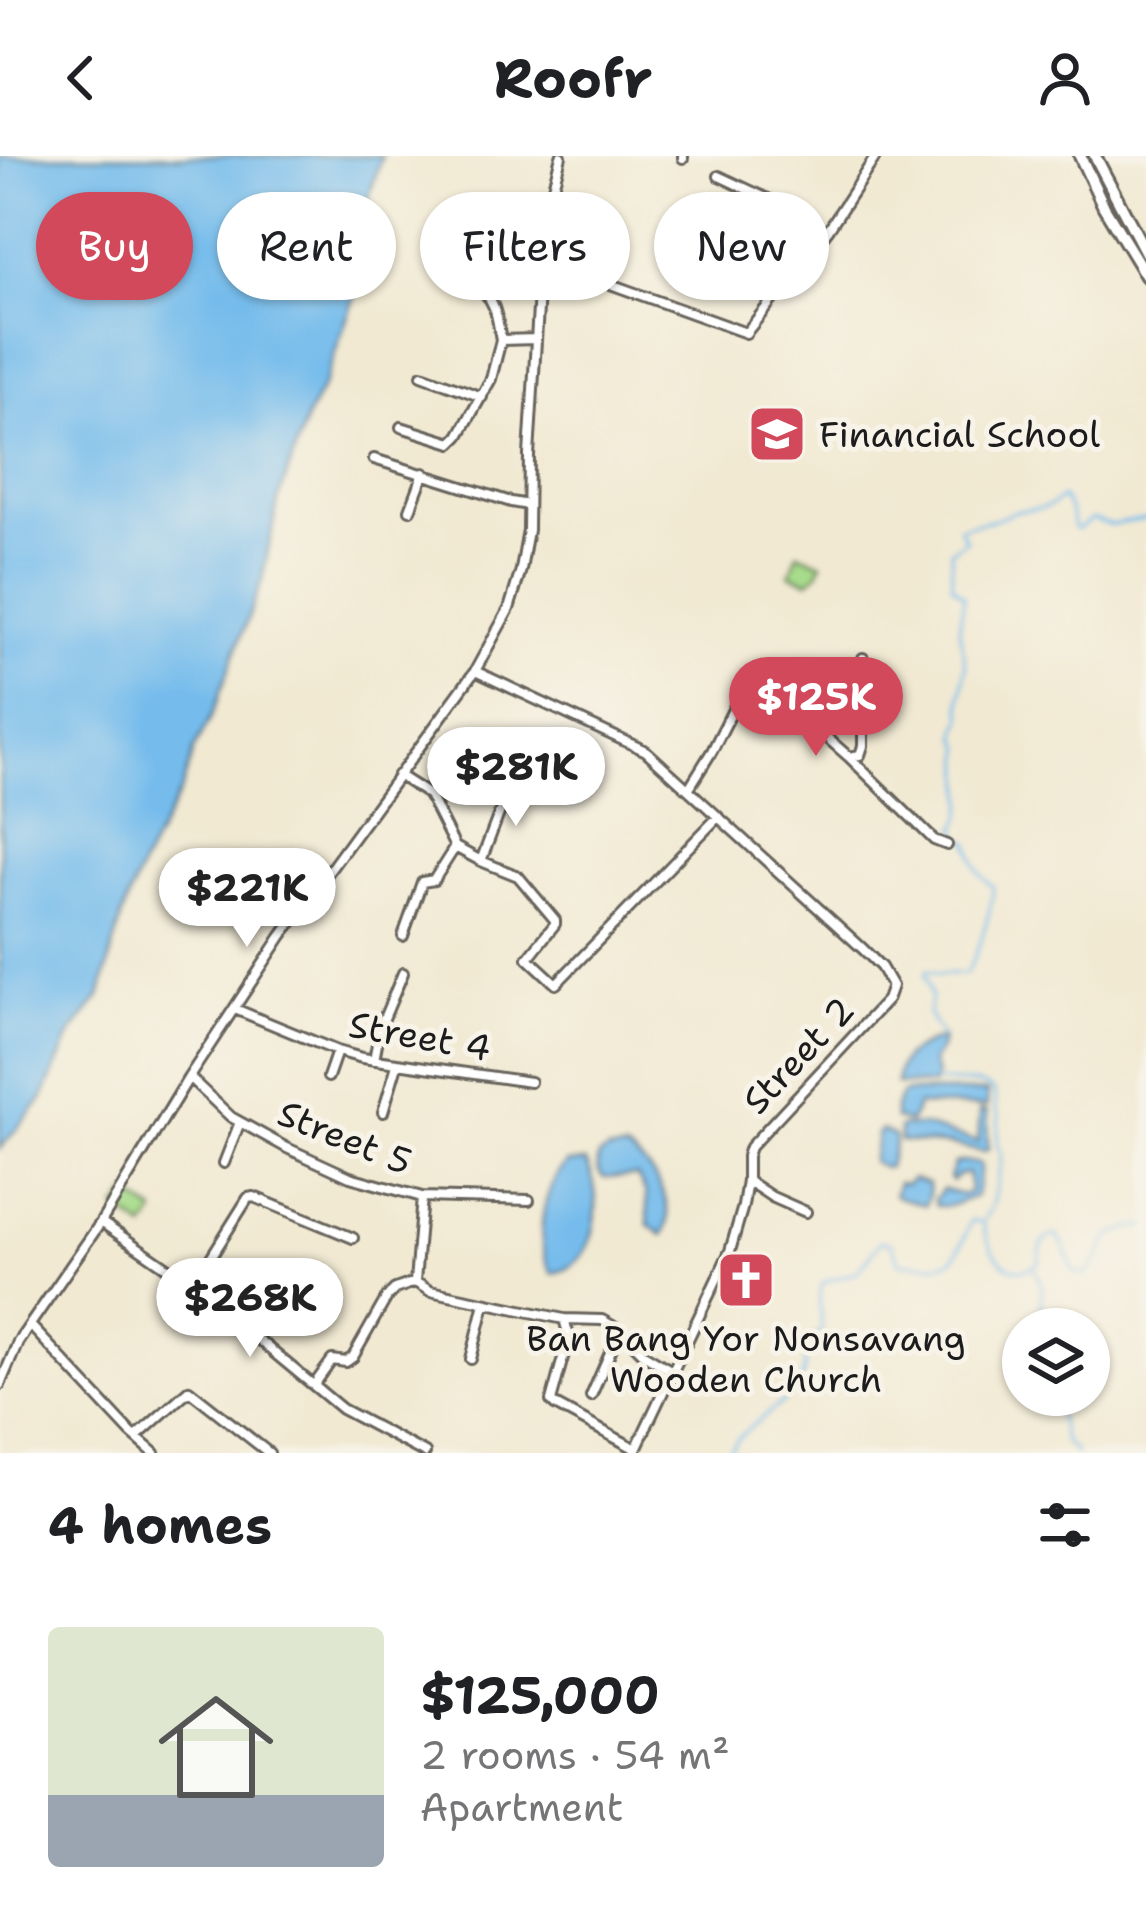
<!DOCTYPE html>
<meta charset="utf-8">
<style>
:root{--surface:#fff;--page:#f2f2f2;--text:#202124;--muted:#757577;--line:#e0e0e0;--accent:#d1495b}
body{margin:0;font-family:"Shantell Sans",sans-serif;background:var(--page);color:var(--text);height:100vh;display:flex;flex-direction:column;font-size:45px;white-space:nowrap}
*{box-sizing:border-box;margin:0}
p{font-size:39px;color:var(--muted)}
.icon{flex:none;width:66px;height:66px;fill:none;stroke:currentColor;stroke-width:2;stroke-linecap:round;stroke-linejoin:round}
.map{position:relative;height:1297px;overflow:hidden}
.panel{display:flex;flex-direction:column;background:var(--surface);flex:1}
.panel>*{flex:none}
.top-card{position:absolute;left:36px;top:36px;width:1074px;height:108px;display:flex;gap:24px}
.controls{position:absolute;left:1002px;top:1152px;display:grid;gap:24px}
.controls a{display:grid;place-items:center;width:108px;height:108px;border-radius:50%;background:var(--surface);box-shadow:0 3px 9px #0004;font-size:60px}
.price{position:absolute;translate:-50% -102px;padding:0 27px;border-radius:42px;background:#fff;color:#222;font-size:39px;line-height:78px;filter:drop-shadow(0 3px 6px #0008)}
.price::after{content:'';position:absolute;left:50%;top:72px;width:36px;height:27px;margin-left:-18px;background:inherit;clip-path:polygon(0 0,100% 0,50% 100%)}
.price.active{background:var(--accent);color:#fff}
ul{padding:0;list-style:none}
li{display:flex;align-items:center;gap:36px;height:300px;padding:0 48px}
li+li{border-top:3px solid var(--line)}
li span{display:grid;place-items:center;flex:none;width:336px;height:240px;border-radius:12px;color:#555}
li>.icon{margin-inline-start:auto}
span .icon{width:144px;height:144px;fill:#fffc;stroke-width:1}
li b{font-size:51px}
h2{display:flex;justify-content:space-between;align-items:center;height:144px;padding:0 48px;font-size:51px}
.pill{padding:0 42px;border-radius:54px;background:var(--surface);box-shadow:0 3px 9px #0004;font-size:42px;line-height:108px}
.pill.active{background:var(--accent);color:#fff}
header{display:flex;justify-content:space-between;align-items:center;height:156px;padding:0 48px;background:var(--surface);font-size:54px;font-weight:700}
.map>svg:first-child{display:block}
.green{fill:#a7dc8c;stroke:#627c54;stroke-width:3}
.water{fill:#74bcec;stroke:#486c84;stroke-width:3}
.lines{fill:none;stroke-linecap:round;stroke-linejoin:round}
.stream{stroke:#74bcec;stroke-width:3}
.street-casing{stroke:#67645c;stroke-width:14}
.secondary-casing{stroke:#67645c;stroke-width:16}
.street{stroke:#fff;stroke-width:8}
.secondary{stroke:#fff;stroke-width:10}
.labels{text-anchor:middle;stroke-width:10;stroke-linejoin:round;paint-order:stroke}
.poi-label{font-size:36px;fill:#1c1c1c;stroke:#f7f3e8;text-anchor:start}
.street-label{font-size:36px;fill:#1c1c1c;stroke:#f7f3e8}
</style>
<header><svg class="icon" aria-label="back" viewBox="0 0 24 24"><path d="M15 5l-7 7 7 7"/></svg>Roofr<svg class="icon" aria-label="person" viewBox="0 0 24 24"><circle cx="12" cy="8" r="4"/><path d="M4 21q1-7 8-7t8 7"/></svg></header>
<div class="map">
<svg width="1146" height="1297" viewBox="0 0 1146 1297">
<rect width="100%" height="100%" fill="#f7f3e8"/>
<filter id="ink" filterUnits="userSpaceOnUse"><feTurbulence type="fractalNoise" baseFrequency=".00833" numOctaves="2"/><feDisplacementMap in="SourceGraphic" scale="24" xChannelSelector="R" yChannelSelector="G"/><feConvolveMatrix kernelMatrix="1 2 1 2 8 2 1 2 1" color-interpolation-filters="sRGB"/></filter>
<filter id="wash" filterUnits="userSpaceOnUse"><feTurbulence type="fractalNoise" baseFrequency=".004" numOctaves="4" result="noise"/><feDisplacementMap in="SourceGraphic" scale="48" xChannelSelector="R" yChannelSelector="G"/><feGaussianBlur stdDeviation="2.7" result="paint"/><feColorMatrix in="noise" values="0 0 0 0 0 0 0 0 0 0 0 0 0 0 0 0 0 1.4 0 .05"/><feComposite in="paint" operator="in"/></filter>
<g filter="url(#wash)">
<rect width="100%" height="100%" fill="#f1e9d2"/>
<path class="green" d="M798,397l24,10 -4,10 -9,8 -19,-7z
M128,1038l28,19 -11,16 -28,-20z"/>
<path class="water" d="M0,0h382l-13,40 -3,53 -11,46 -31,89 -18,35 -28,82 -16,79 -50,135 -18,35 -12,38 -40,77 -20,50 -22,82 -29,37 -28,64 -43,51z
M942,882l-2,11 -8,12 4,14 -3,10 -36,-1c-1,-30 21,-37 45,-46z
M907,936h80v15l-69,-2 -8,17 -15,-3v-12l6,-12z
M980,955l7,1 1,38 -5,2 -31,-7 -52,-4 -1,-12 4,-3h20l55,16z
M882,974l12,6 1,6 -7,25 -4,1 -12,-7 6,-29z
M625,994c26,11 55,59 38,85l-14,-10 -3,-32 -9,-17 -33,2c-7,-6 -8,-13 -5,-22l9,-5z
M586,1006c19,34 13,105 -34,111 -19,-32 -10,-82 14,-110z
M959,1006l19,1 3,3 -5,30 -26,10h-14l-2,-7 8,-10 20,6 8,-4 -2,-18 -9,2 -7,6 -3,-3 5,-14z
M912,1023l16,5 1,10 -4,11 -28,-8 -3,-3 4,-11 8,1z"/>
<g class="lines">
<path class="stream" d="M942,882l-14,-24 3,-16 -6,-23 2,-4 13,4 26,-1c11,-18 27,-67 27,-88 -17,-12 -18,-25 -24,-44l-8,-5 -4,-10c14,-20 3,-55 6,-80l-5,-9v-9l5,-10 -2,-20 5,-33 -7,-37 5,-33 -12,-11 -1,-35 15,-10 -7,-12c11,-5 25,-5 39,-10 6,-2 13,-6 19,-7 17,-2 33,-1 45,-14l8,14 4,17 4,1 14,-10 18,6 36,-6
M934,925c20,3 44,-1 60,10l2,20 3,3 -2,31 4,8v11l-9,41 -8,15
M1034,1112l8,18 -2,43
M1053,1239l11,46 12,12
M728,1297c16,-33 69,-48 76,-82 2,-9 0,-19 2,-29l15,-11c3,-18 -7,-33 3,-49l33,-10 24,-31 10,2 9,20c49,-1 51,14 71,-43l12,3c5,28 26,60 56,40 2,-15 0,-23 17,-28 9,7 12,26 19,37l11,3c26,-25 9,-46 60,-48"/>
</g>
</g>
<g filter="url(#ink)">
<g class="lines">
<defs>
<path id="street" d="M683,2v-2
M719,20l66,31 39,27
M541,103l205,74 82,-103 48,-74
M460,124c35,11 35,27 41,60
M422,219l60,22
M401,271l51,16 7,-7 32,-57 10,-39 35,-1
M374,303l137,43 17,3
M410,354l14,-37
M475,515l171,80 217,198 18,18 11,19 -5,14 -137,147 -3,9v24l-4,26 -13,45 -96,202
M850,602l84,82 13,5
M398,619l31,20 26,52 26,14 37,15 37,44v4l-27,34 28,26 162,-167
M689,632l23,-37 34,-67 8,-7 5,1 90,79 11,-2 3,-9v-88
M481,705l30,-79
M403,780l19,-54 12,-2 21,-33
M235,853l102,42 25,7 168,24
M374,904l6,-32 23,-55
M189,921l42,40 56,31 63,29 72,20 -7,85 15,9 134,28 38,1 18,10 25,25 27,16
M328,921l9,-26
M383,956l14,-47
M224,1007l16,-41
M748,1025l24,16 34,15
M422,1041l107,3
M101,1066l90,62 151,125 83,44
M193,1130l55,-88 6,-1 99,41
M564,1163l5,17 -18,65 4,4 81,44
M30,1169l101,108 23,20
M471,1203l14,-56
M0,1229l18,-43 83,-120 88,-145 92,-140 194,-266 34,-62 12,-39 7,-40 1,-75 12,-196 5,-45 15,-58
M314,1229l18,-25 14,2 7,-5 34,-60 8,-8 20,-7
M591,1240l29,-66
M136,1281l53,-47 80,63"/>
<path id="secondary" d="M1080,0l24,51 42,69
M1095,0l51,97"/>
</defs>
<use href="#street" class="street-casing"/>
<use href="#secondary" class="secondary-casing"/>
<use href="#street" class="street"/>
<use href="#secondary" class="secondary"/>
</g>
</g>
<defs>
<symbol id="university-square" viewBox="-11 -11 22 22"><rect x="-9" y="-9" width="18" height="18" rx="4" fill="#d1495b" stroke="#f7f3e8"/><path d="M0-5L7-2L0 1L-7-2ZM-4 1L0 2.5L4 1V4Q0 6-4 4Z" fill="#fff"/></symbol>
<symbol id="church-square" viewBox="-11 -11 22 22"><rect x="-9" y="-9" width="18" height="18" rx="4" fill="#d1495b" stroke="#f7f3e8"/><path d="M-1.2-6h2.4v3.5h3.3v2.4h-3.3V6h-2.4V-.1h-3.3v-2.4h3.3Z" fill="#fff"/></symbol>
</defs>
<g fill-rule="evenodd">
<use href="#university-square" x="744" y="245" width="66" height="66"/>
<use href="#church-square" x="713" y="1091" width="66" height="66"/>
</g>
<g class="labels">
<g class="poi-label">
<text x="819" y="291">Financial School</text>
<text x="746" y="1195" text-anchor="middle">Ban Bang Yor Nonsavang<tspan x="746" dy="41">Wooden Church</tspan></text>
</g>
<g class="street-label">
<text transform="translate(420 880) rotate(10)" y="13">Street 4</text>
<text transform="translate(798 899) rotate(-47)" y="13">Street 2</text>
<text transform="translate(345 981) rotate(22)" y="13">Street 5</text>
</g>
</g>
</svg>
<div class="controls">
<a><svg class="icon" aria-label="layers" viewBox="0 0 24 24"><path d="M12 4l9 5-9 5-9-5zM3 14l9 5 9-5"/></svg></a>
</div>
<b class="price active" style="left:816px;top:603px">$125K</b>
<b class="price" style="left:516px;top:673px">$281K</b>
<b class="price" style="left:247px;top:794px">$221K</b>
<b class="price" style="left:250px;top:1204px">$268K</b>
<div class="top-card">
<a class="pill active">Buy</a>
<a class="pill">Rent</a>
<a class="pill">Filters</a>
<a class="pill">New</a>
</div>
</div>
<section class="panel">
<h2>4 homes<svg class="icon" aria-label="filters" viewBox="0 0 24 24"><path d="M4 7h16M4 17h16"/><circle cx="9" cy="7" r="2"/><circle cx="15" cy="17" r="2"/></svg></h2>
<ul>
<li><span style="background:linear-gradient(#dfe7d0 70%,#9aa5b1 0)"><svg class="icon" aria-label="home" viewBox="0 0 24 24"><path d="M3 11l9-7 9 7M6 9v11h12V9"/></svg></span><div><b>$125,000</b><p>2 rooms · 54 m²</p><p>Apartment</p></div></li>
</ul>
</section>
